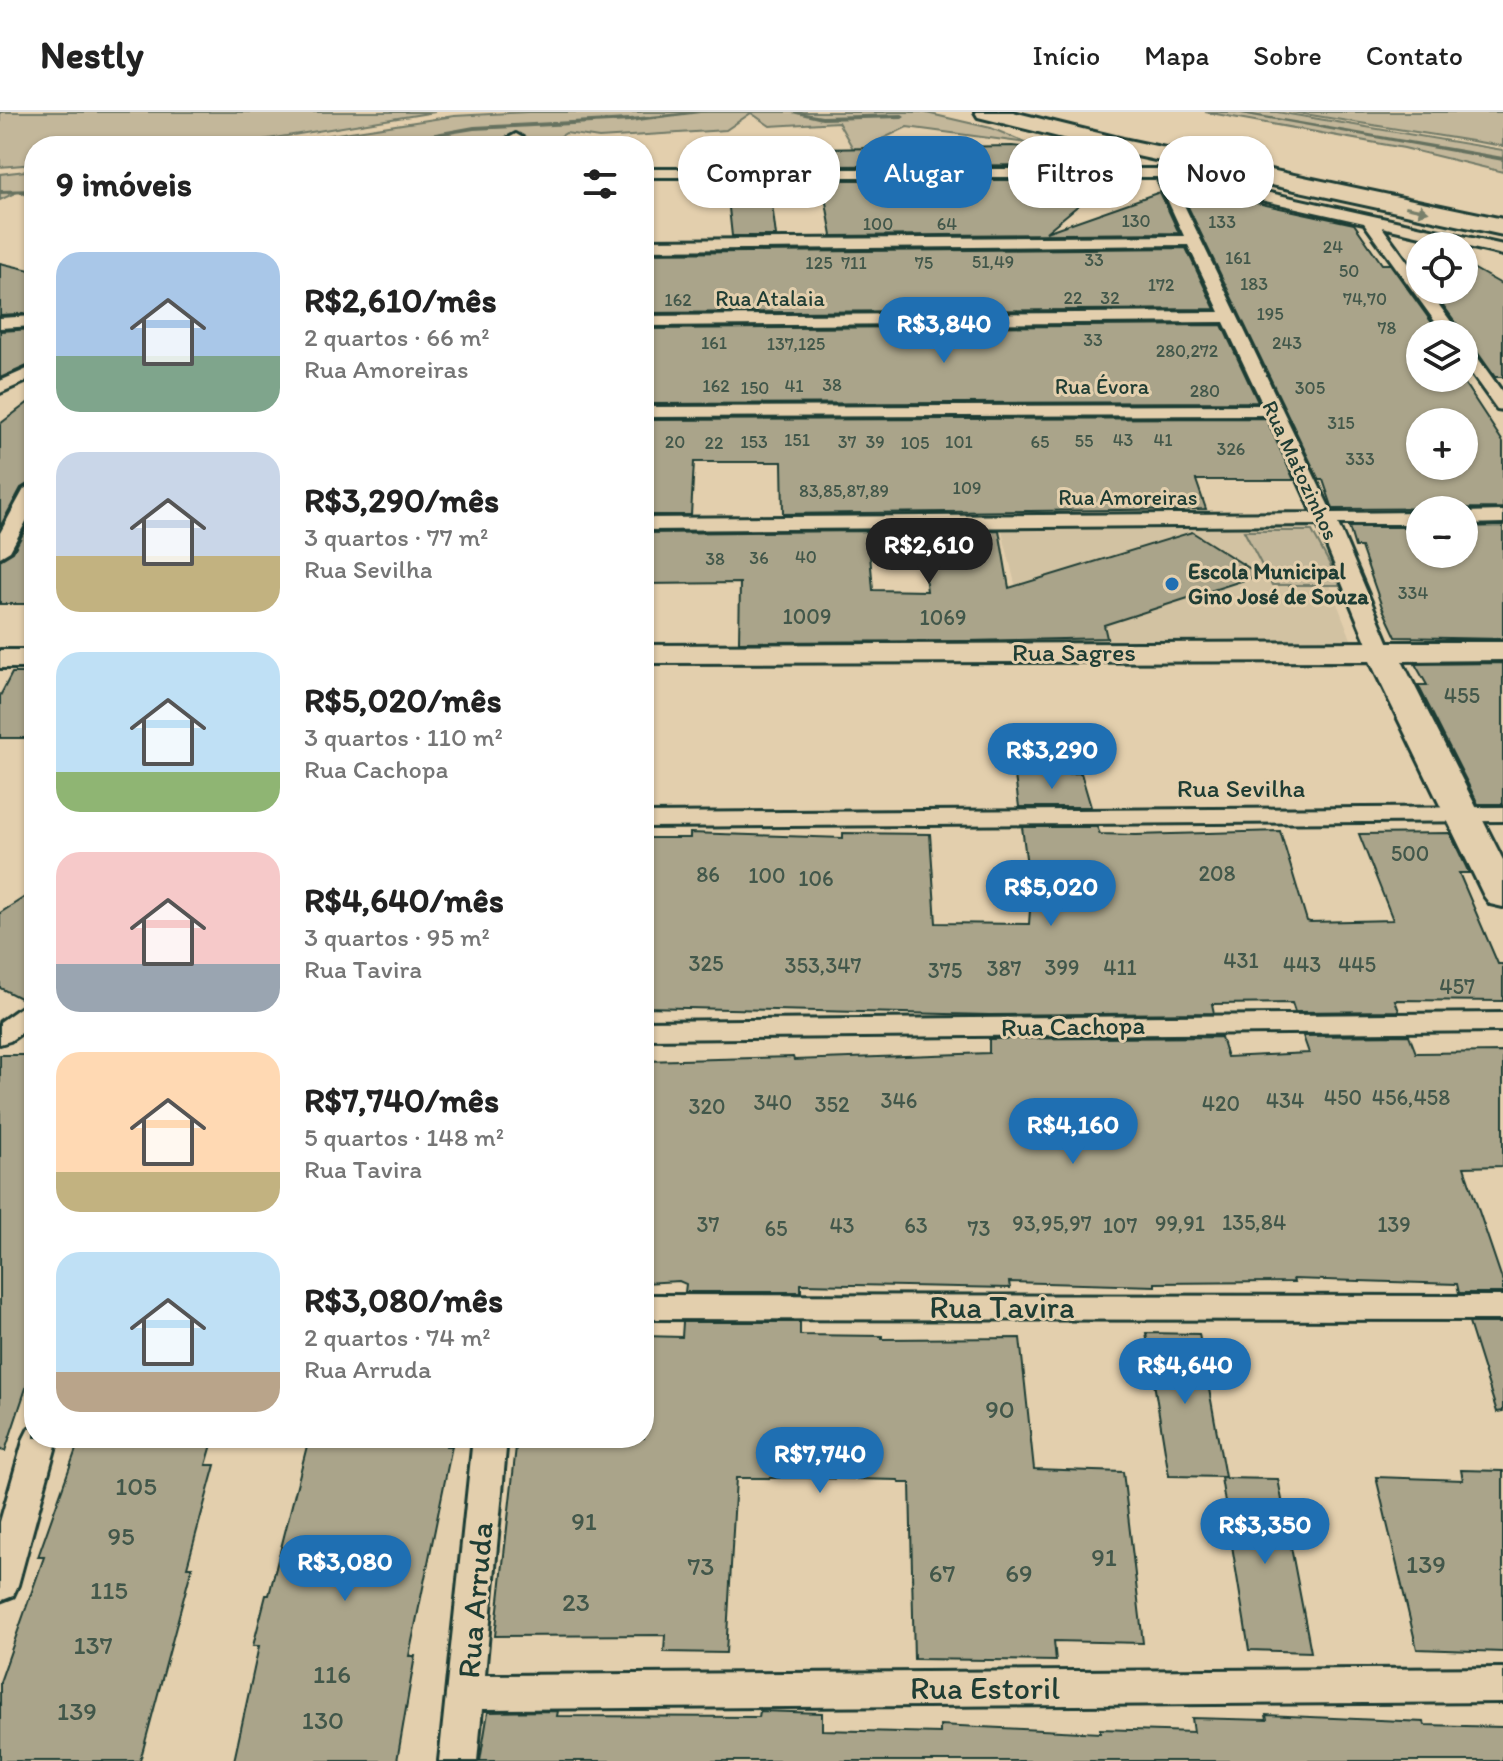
<!DOCTYPE html>
<html lang="pt">
<meta charset="utf-8">
<style>
:root{--surface:#fff;--page:#f2f2f2;--text:#222;--muted:#767676;--line:#e0e0e0;--accent:#1f6fb2}
body{margin:0;font-family:Itim,sans-serif;background:var(--page);color:var(--text);height:100vh;display:flex;flex-direction:column;font-size:30px;white-space:nowrap}
*{box-sizing:border-box;margin:0}
p{font-size:26px;color:var(--muted)}
.icon{flex:none;width:44px;height:44px;fill:none;stroke:currentColor;stroke-width:2;stroke-linecap:round;stroke-linejoin:round}
.map{position:relative;flex:1;overflow:hidden}
.panel{position:absolute;left:24px;top:24px;width:630px;height:1312px;display:flex;flex-direction:column;background:var(--surface);border-radius:32px;box-shadow:0 2px 6px #0004}
.panel>*{flex:none}
.top-card{position:absolute;left:678px;top:24px;width:704px;height:72px;display:flex;gap:16px}
.fabs{position:absolute;left:1406px;top:120px;display:grid;gap:16px}
.fabs a{display:grid;place-items:center;width:72px;height:72px;border-radius:50%;background:var(--surface);box-shadow:0 2px 6px #0004;font-size:40px}
.price{position:absolute;translate:-50% -68px;padding:0 18px;border-radius:28px;background:var(--accent);color:#fff;font-size:26px;line-height:52px;filter:drop-shadow(0 2px 4px #0008)}
.price::after{content:'';position:absolute;left:50%;top:48px;width:24px;height:18px;margin-left:-12px;background:inherit;clip-path:polygon(0 0,100% 0,50% 100%)}
.price.selected{background:#222;color:#fff}
ul{padding:0;list-style:none}
li{display:flex;align-items:center;gap:24px;height:200px;padding:0 32px}
li span{display:grid;place-items:center;flex:none;width:224px;height:160px;border-radius:24px;color:#555}
li>.icon{margin-inline-start:auto}
span .icon{width:96px;height:96px;fill:#fffc;stroke-width:1}
li b{font-size:34px}
h2{display:flex;justify-content:space-between;align-items:center;height:96px;padding:0 32px;font-size:34px}
.tag{padding:0 28px;border-radius:32px;background:var(--surface);box-shadow:0 2px 6px #0004;font-size:28px;line-height:72px}
.tag.selected{background:var(--accent);color:#fff}
header{display:flex;align-items:center;gap:48px;box-sizing:border-box;height:112px;padding:0 40px;background:var(--surface);border-bottom:2px solid var(--line)}
header strong{font-size:38px}
nav{display:flex;gap:44px;margin-inline-start:auto;font-size:28px}
.map>svg:first-child{display:block}
.built{fill:#d2c2a2}
.green{fill:#c3b79a;stroke:#717a67;stroke-width:2}
.lines{fill:none;stroke-linecap:round;stroke-linejoin:round}
.stream{fill:#65715f;fill-rule:evenodd}
.building{fill:#aaa48a;stroke:#1f3d34;stroke-width:2;fill-rule:evenodd}
.street-casing{stroke:#1f3d34;stroke-width:6}
.secondary-casing{stroke:#1f3d34;stroke-width:6}
.highway-casing{stroke:#1f3d34;stroke-width:6}
.street{fill:#e3cfad;fill-rule:evenodd}
.secondary{fill:#e3cfad;fill-rule:evenodd}
.highway{fill:#e3cfad;fill-rule:evenodd}
.oneway{fill:#777f6a}
.poi-dot{fill:#1f6fb2;stroke:#e3cfad;stroke-width:3}
.labels{text-anchor:middle;stroke-width:6;stroke-linejoin:round;paint-order:stroke}
.far-number-label{font-size:18px;fill:#42574a}
.far-street-label{font-size:22px;fill:#1f3d34;stroke:#e3cfad}
.far-poi-label{font-size:22px;font-weight:bold;fill:#1f3d34;stroke:#e3cfad;text-anchor:start}
.number-label{font-size:22px;fill:#42574a}
.street-label{font-size:26px;fill:#1f3d34;stroke:#e3cfad}
.near-number-label{font-size:26px;fill:#42574a}
.near-street-label{font-size:32px;fill:#1f3d34;stroke:#e3cfad}
</style>
<header>
<strong>Nestly</strong>
<nav><a>Início</a><a>Mapa</a><a>Sobre</a><a>Contato</a></nav>
</header>
<div class="map">
<svg width="1503" height="1649" viewBox="0 0 1503 1649">
<rect width="100%" height="100%" fill="#e3cfad"/>
<filter id="ink" filterUnits="userSpaceOnUse"><feTurbulence type="fractalNoise" baseFrequency=".0125" numOctaves="2"/><feDisplacementMap in="SourceGraphic" scale="16" xChannelSelector="R" yChannelSelector="G"/><feConvolveMatrix kernelMatrix="1 2 1 2 8 2 1 2 1" color-interpolation-filters="sRGB"/></filter>
<g filter="url(#ink)">
<path class="built" d="M1307,414l44,113 -322,3 -27,-112z"/>
<path class="green" d="M0,0h435l-210,34h-191v18l-34,3z
M528,0h394l69,16 36,15 -120,-16 -52,25 -17,-30 -68,4 -19,-13 -25,17 -127,8 -33,-5 -21,13h-41l-18,-7 -67,7h-160l195,-30z
M1205,0h72l226,38v22l-99,-24z
M1292,0h211v34z
M34,58v29l-15,-8 -19,9v-26z
M1244,419h68l29,54h-69z"/>
<g class="lines">
<path class="stream" d="M691,0h17l-78,10 -156,8 -98,16h-12l110,-20 156,-8z
M788,0h11l23,4 80,-2 3,2 -3,2 -80,2z
M1230,0h12l261,45v4z
M34,77v4l-34,1v-4z"/>
</g>
<path class="building" d="M1012,34l39,4 -1,-2 78,17 -309,1 -3,-17z
M723,37h42l2,17h-42z
M726,68h43l7,56h-44z
M822,68h287l-63,52 114,-40 19,41 -347,3z
M1178,74l176,38 28,40h8l50,70h-20v44h41l42,64v66l-170,1 -10,-29h-4zM1420,310h44v44h-44z
M1186,136l29,61 -571,4v-60z
M0,151l34,8v42l-34,2z
M1464,151l39,22v92h-8l-23,-32 -8,-2v-9l-32,-44h32z
M1222,213l36,77 -614,2v-75z
M34,217v34l-34,15v-47z
M34,286v82l-13,8 -21,39v-103z
M1266,306l28,62h-98l10,29 -423,5 -1,-52h-88l-3,53h-47v-95z
M34,401v91h-34v-44l13,-8z
M1503,414v113l-107,-2 -14,-30 -21,-60h-6l-6,-20h71v27h44v-27z
M999,418l10,58 183,-56 68,43 -156,50 3,13 -139,3 -229,1 1,-59 -96,1v-51l224,-2 5,59 54,1 -8,-60z
M1503,551v141h-25l-60,-119h9l-12,-21z
M12,561h22v65h-34v-42z
M1081,661l10,34h-72l-4,-31z
M1022,715h75l3,7 36,1 144,-4 27,90 3,1 83,-2 -34,-86 91,-1 19,40h-10l39,91h5v37l-108,-1 4,11 -104,1 -3,-9 -80,1 2,9 -225,2 -345,-8v-169h46v-5l153,5v-5l87,1 6,89 93,1 2,-28z
M34,779v98l-14,9 -20,-10v-75z
M1409,923l7,18 87,-1v114l-39,1 39,115v11h-44l-2,-9 -164,-5 1,3 -139,1v3l-146,-4 1,6 -209,-4v8h-116l1,-8 -7,-3 -35,2v-222l149,-4 1,3 195,-7v-14l232,-2 6,20 82,-4 -6,-17z
M0,943h34v309l-29,87 -5,-1z
M683,1210h117v13l82,1v3l138,-1 14,131 89,3 20,171 -89,-2 2,20 -142,-2 -4,-176h-11l-1,-3 -90,-2h-72l-10,175 -62,-1 1,-17 -170,1 22,-198h127v-102l38,1z
M1469,1211h34v88l-6,1z
M1146,1221l53,1 26,143 -56,-1z
M80,1326h134l-8,27h9l-28,102h5l-52,194h-140v-79l44,-125h-6z
M309,1326h138l-1,8h6l-43,210h6l-18,105h-163l25,-115h-6l13,-51h3z
M1461,1358l42,1v181l-86,-3 -41,-172 87,3z
M1221,1366l57,1 33,173 -62,-2z
M558,1599l-1,5 202,1 1,-6 62,2v17l118,3v-8l160,8v-4l94,3 -2,-14 75,2 -1,-5 158,7 1,3 78,2v34h-1023l8,-49z"/>
<g class="lines">
<defs>
<path id="street" d="M516,22l7,4c-8,9 -18,8 -29,8z
M644,57h518l341,76v10l-121,-28 38,52v11h8l32,44h-16l-80,-111 -192,-43 160,333 88,-1v12h-82l54,127 -11,6 -11,-6 -52,-126 -674,5v-12l669,-5 -45,-98 -624,2v-10l619,-2 -39,-83 -580,4v-10l576,-4 -32,-67 -544,5v-10l540,-4 -27,-59h-513z
M34,204v10l-34,2v-10z
M1464,234l6,1 33,46v17l-6,-1 -33,-46z
M34,254v12l-34,15v-12z
M34,371v24l-24,44 -10,6v-24l24,-44z
M1503,399v12l-39,1v-12z
M1503,695v14l-859,6v-14z
M34,890v22l-24,17 -10,3v-22l24,-17z
M1503,901v18l-859,8v-18z
M644,1183l859,1v24l-859,-1z
M34,1315v11h24l-40,147 -5,11 -13,5v-79l24,-84 5,-10z
M473,1326h34l-22,237 1018,-7v34l-1021,7 -5,52h-38z"/>
<path id="secondary" d="M1381,530h122v18l-101,1 101,199v47l-13,-3 -6,-8 -114,-235 -726,2v-18z
M0,538h34v18h-34z"/>
<path id="highway" d="M975,0h38l110,27 380,80v16l-380,-82 -145,-36z"/>
</defs>
<use href="#street" class="street-casing"/>
<use href="#secondary" class="secondary-casing"/>
<use href="#highway" class="highway-casing"/>
<use href="#street" class="street"/>
<use href="#secondary" class="secondary"/>
<use href="#highway" class="highway"/>
</g>
<defs><path id="oneway-solid" d="M-6-.8H1V-3.2L6.5 0L1 3.2V.8H-6Z" transform="scale(2)"/></defs>
<use class="oneway" href="#oneway-solid" transform="translate(1417 97) rotate(12)"/>
</g>
<circle class="poi-dot" cx="1172" cy="472" r="8"/>
<g class="labels">
<g class="far-number-label">
<text x="1136" y="115">130</text>
<text x="1222" y="116">133</text>
<text x="878" y="118">100</text>
<text x="947" y="118">64</text>
<text x="1333" y="141">24</text>
<text x="1238" y="152">161</text>
<text x="1094" y="154">33</text>
<text x="993" y="156">51,49</text>
<text x="819" y="157">125</text>
<text x="854" y="157">711</text>
<text x="924" y="157">75</text>
<text x="1349" y="165">50</text>
<text x="1254" y="178">183</text>
<text x="1161" y="179">172</text>
<text x="1073" y="192">22</text>
<text x="1110" y="192">32</text>
<text x="1365" y="193">74,70</text>
<text x="678" y="194">162</text>
<text x="1270" y="208">195</text>
<text x="1387" y="222">78</text>
<text x="1093" y="234">33</text>
<text x="714" y="237">161</text>
<text x="1287" y="237">243</text>
<text x="796" y="238">137,125</text>
<text x="1187" y="245">280,272</text>
<text x="832" y="279">38</text>
<text x="716" y="280">162</text>
<text x="794" y="280">41</text>
<text x="755" y="282">150</text>
<text x="1310" y="282">305</text>
<text x="1205" y="285">280</text>
<text x="1341" y="317">315</text>
<text x="797" y="334">151</text>
<text x="1123" y="334">43</text>
<text x="1163" y="334">41</text>
<text x="1084" y="335">55</text>
<text x="675" y="336">20</text>
<text x="754" y="336">153</text>
<text x="847" y="336">37</text>
<text x="875" y="336">39</text>
<text x="959" y="336">101</text>
<text x="1040" y="336">65</text>
<text x="714" y="337">22</text>
<text x="915" y="337">105</text>
<text x="1231" y="343">326</text>
<text x="1360" y="353">333</text>
<text x="967" y="382">109</text>
<text x="844" y="385">83,85,87,89</text>
<text x="806" y="451">40</text>
<text x="759" y="452">36</text>
<text x="715" y="453">38</text>
<text x="1413" y="487">334</text>
</g>
<g class="far-street-label">
<text x="770" y="194">Rua Atalaia</text>
<text x="1102" y="282">Rua Évora</text>
<text transform="translate(1301 358) rotate(65)" y="8">Rua Matozinhos</text>
<text x="1128" y="393">Rua Amoreiras</text>
</g>
<g class="far-poi-label">
<text x="1188" y="467">Escola Municipal<tspan x="1188" dy="25">Gino José de Souza</tspan></text>
</g>
<g class="number-label">
<text x="807" y="512">1009</text>
<text x="943" y="513">1069</text>
<text x="1462" y="591">455</text>
<text x="1410" y="749">500</text>
<text x="1217" y="769">208</text>
<text x="708" y="770">86</text>
<text x="767" y="771">100</text>
<text x="816" y="774">106</text>
<text x="1241" y="856">431</text>
<text x="706" y="859">325</text>
<text x="1302" y="860">443</text>
<text x="1357" y="860">445</text>
<text x="823" y="861">353,347</text>
<text x="1062" y="863">399</text>
<text x="1120" y="863">411</text>
<text x="1004" y="864">387</text>
<text x="945" y="866">375</text>
<text x="1457" y="882">457</text>
<text x="1343" y="993">450</text>
<text x="1411" y="993">456,458</text>
<text x="899" y="996">346</text>
<text x="1285" y="996">434</text>
<text x="773" y="998">340</text>
<text x="1221" y="999">420</text>
<text x="832" y="1000">352</text>
<text x="707" y="1002">320</text>
<text x="1254" y="1118">135,84</text>
<text x="1052" y="1119">93,95,97</text>
<text x="1180" y="1119">99,91</text>
<text x="708" y="1120">37</text>
<text x="1394" y="1120">139</text>
<text x="842" y="1121">43</text>
<text x="916" y="1121">63</text>
<text x="1120" y="1121">107</text>
<text x="776" y="1124">65</text>
<text x="979" y="1124">73</text>
</g>
<g class="street-label">
<text x="1074" y="549">Rua Sagres</text>
<text x="1241" y="685">Rua Sevilha</text>
<text transform="translate(1073 914) rotate(-1)" y="9">Rua Cachopa</text>
</g>
<g class="near-number-label">
<text x="1000" y="1306">90</text>
<text x="136" y="1383">105</text>
<text x="584" y="1418">91</text>
<text x="121" y="1433">95</text>
<text x="1104" y="1454">91</text>
<text x="1426" y="1461">139</text>
<text x="701" y="1463">73</text>
<text x="942" y="1470">67</text>
<text x="1019" y="1470">69</text>
<text x="109" y="1487">115</text>
<text x="576" y="1499">23</text>
<text x="93" y="1542">137</text>
<text x="332" y="1571">116</text>
<text x="77" y="1608">139</text>
<text x="323" y="1617">130</text>
</g>
<g class="near-street-label">
<text x="1002" y="1206">Rua Tavira</text>
<text transform="translate(475 1488) rotate(-85)" y="11">Rua Arruda</text>
<text x="985" y="1587">Rua Estoril</text>
</g>
</g>
</svg>
<div class="fabs">
<a><svg class="icon" aria-label="locate" viewBox="0 0 24 24"><circle cx="12" cy="12" r="6"/><path d="M12 2v4M12 18v4M2 12h4M18 12h4"/></svg></a>
<a><svg class="icon" aria-label="layers" viewBox="0 0 24 24"><path d="M12 4l9 5-9 5-9-5zM3 14l9 5 9-5"/></svg></a>
<a>+</a>
<a>−</a>
</div>
<b class="price" style="left:944px;top:253px">R$3,840</b>
<b class="price selected" style="left:929px;top:474px">R$2,610</b>
<b class="price" style="left:1052px;top:679px">R$3,290</b>
<b class="price" style="left:1051px;top:816px">R$5,020</b>
<b class="price" style="left:1073px;top:1054px">R$4,160</b>
<b class="price" style="left:1185px;top:1294px">R$4,640</b>
<b class="price" style="left:820px;top:1383px">R$7,740</b>
<b class="price" style="left:1265px;top:1454px">R$3,350</b>
<b class="price" style="left:345px;top:1491px">R$3,080</b>
<div class="top-card">
<a class="tag">Comprar</a>
<a class="tag selected">Alugar</a>
<a class="tag">Filtros</a>
<a class="tag">Novo</a>
</div>
<section class="panel">
<h2>9 imóveis<svg class="icon" aria-label="filters" viewBox="0 0 24 24"><path d="M4 7h16M4 17h16"/><circle cx="9" cy="7" r="2"/><circle cx="15" cy="17" r="2"/></svg></h2>
<ul>
<li><span style="background:linear-gradient(#a9c7e8 65%,#7fa58c 0)"><svg class="icon" aria-label="home" viewBox="0 0 24 24"><path d="M3 11l9-7 9 7M6 9v11h12V9"/></svg></span><div><b>R$2,610/mês</b><p>2 quartos · 66 m²</p><p>Rua Amoreiras</p></div></li>
<li><span style="background:linear-gradient(#c9d6e8 65%,#c2b280 0)"><svg class="icon" aria-label="home" viewBox="0 0 24 24"><path d="M3 11l9-7 9 7M6 9v11h12V9"/></svg></span><div><b>R$3,290/mês</b><p>3 quartos · 77 m²</p><p>Rua Sevilha</p></div></li>
<li><span style="background:linear-gradient(#bfe0f5 75%,#8fb573 0)"><svg class="icon" aria-label="home" viewBox="0 0 24 24"><path d="M3 11l9-7 9 7M6 9v11h12V9"/></svg></span><div><b>R$5,020/mês</b><p>3 quartos · 110 m²</p><p>Rua Cachopa</p></div></li>
<li><span style="background:linear-gradient(#f6c9c9 70%,#9aa5b1 0)"><svg class="icon" aria-label="home" viewBox="0 0 24 24"><path d="M3 11l9-7 9 7M6 9v11h12V9"/></svg></span><div><b>R$4,640/mês</b><p>3 quartos · 95 m²</p><p>Rua Tavira</p></div></li>
<li><span style="background:linear-gradient(#ffd9b3 75%,#c2b280 0)"><svg class="icon" aria-label="home" viewBox="0 0 24 24"><path d="M3 11l9-7 9 7M6 9v11h12V9"/></svg></span><div><b>R$7,740/mês</b><p>5 quartos · 148 m²</p><p>Rua Tavira</p></div></li>
<li><span style="background:linear-gradient(#bfe0f5 75%,#b9a48a 0)"><svg class="icon" aria-label="home" viewBox="0 0 24 24"><path d="M3 11l9-7 9 7M6 9v11h12V9"/></svg></span><div><b>R$3,080/mês</b><p>2 quartos · 74 m²</p><p>Rua Arruda</p></div></li>
</ul>
</section>
</div>
